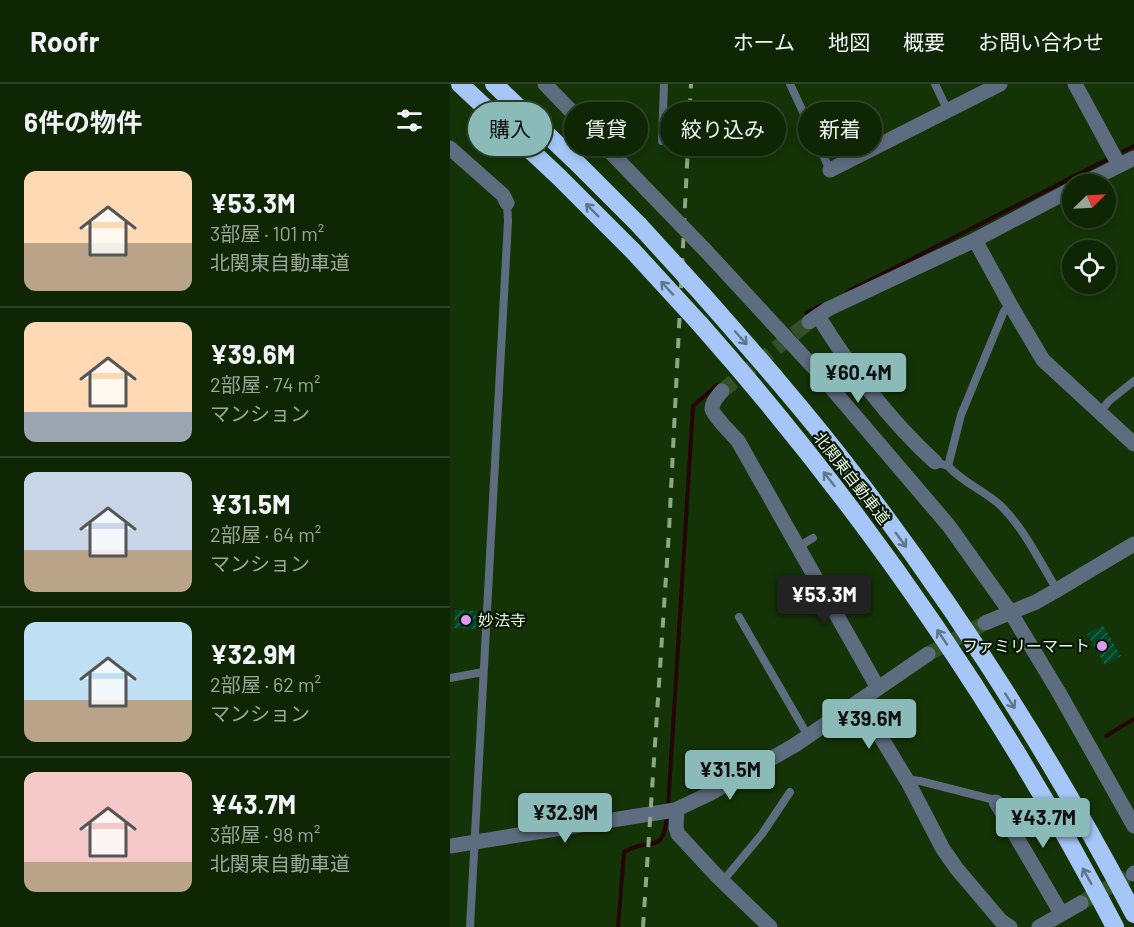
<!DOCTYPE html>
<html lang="ja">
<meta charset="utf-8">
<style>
:root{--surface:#0f2605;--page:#1d3213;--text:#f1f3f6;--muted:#9ba59a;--line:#2f4327;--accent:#8bbbb9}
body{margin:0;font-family:Barlow,"Noto Sans JP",sans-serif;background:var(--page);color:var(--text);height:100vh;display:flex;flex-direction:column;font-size:22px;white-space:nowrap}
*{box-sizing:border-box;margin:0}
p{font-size:20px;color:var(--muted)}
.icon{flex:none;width:33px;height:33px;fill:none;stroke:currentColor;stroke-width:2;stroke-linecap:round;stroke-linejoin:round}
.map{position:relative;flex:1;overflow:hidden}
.panel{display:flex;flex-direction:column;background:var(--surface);width:450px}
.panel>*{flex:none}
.guide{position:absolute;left:18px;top:18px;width:570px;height:54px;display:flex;gap:12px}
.needle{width:39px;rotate:66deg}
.controls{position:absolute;left:612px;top:90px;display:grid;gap:12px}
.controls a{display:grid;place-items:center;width:54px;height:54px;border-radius:50%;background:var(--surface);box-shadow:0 3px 9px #0003,0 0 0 2px var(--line);font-size:30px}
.price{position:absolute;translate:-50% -51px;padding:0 14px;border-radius:6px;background:var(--accent);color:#111;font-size:20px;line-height:39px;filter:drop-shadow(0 2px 3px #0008)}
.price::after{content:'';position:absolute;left:50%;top:36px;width:18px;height:14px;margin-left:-9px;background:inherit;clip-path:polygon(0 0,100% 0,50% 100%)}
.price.on{background:#222;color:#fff}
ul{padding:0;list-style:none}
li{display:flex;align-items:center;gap:18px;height:150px;padding:0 24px}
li+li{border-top:2px solid var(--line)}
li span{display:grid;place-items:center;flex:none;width:168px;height:120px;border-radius:12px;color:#555}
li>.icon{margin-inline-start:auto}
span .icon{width:72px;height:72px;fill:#fffc;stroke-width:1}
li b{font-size:26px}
h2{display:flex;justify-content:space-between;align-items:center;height:72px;padding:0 24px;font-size:26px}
.chip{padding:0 21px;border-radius:27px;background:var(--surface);box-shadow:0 3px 9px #0003,0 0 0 2px var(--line);font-size:21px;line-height:54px}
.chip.on{background:var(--accent);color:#111}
header{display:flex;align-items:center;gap:36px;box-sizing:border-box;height:84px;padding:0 30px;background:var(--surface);border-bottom:2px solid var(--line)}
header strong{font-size:28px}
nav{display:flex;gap:33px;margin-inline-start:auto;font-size:21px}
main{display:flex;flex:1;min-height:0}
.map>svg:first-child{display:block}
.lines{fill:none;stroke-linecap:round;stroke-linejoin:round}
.stream{stroke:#240508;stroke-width:4}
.building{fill:url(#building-hatch)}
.minor-tunnel{stroke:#335027;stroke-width:15;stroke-dasharray:15 8;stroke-linecap:butt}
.tertiary-tunnel{stroke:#335027;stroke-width:15;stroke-dasharray:15 8;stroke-linecap:butt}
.service{stroke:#5e6c7f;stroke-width:8}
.minor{stroke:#5e6c7f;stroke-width:15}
.tertiary{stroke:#5e6c7f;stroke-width:15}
.motorway{stroke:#a5c6f7;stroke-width:18}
.rail{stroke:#8ea685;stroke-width:4;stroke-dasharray:10 10;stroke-linecap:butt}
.tertiary-bridge{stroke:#5e6c7f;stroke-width:15}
.motorway-bridge{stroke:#a5c6f7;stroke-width:18}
.oneway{stroke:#5f778b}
.poi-dot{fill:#dd99f3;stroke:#0a1706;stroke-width:2}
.labels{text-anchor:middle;stroke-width:4.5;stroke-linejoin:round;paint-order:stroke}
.street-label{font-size:16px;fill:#e4f7de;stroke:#0a1706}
.poi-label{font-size:16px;fill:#e4f7de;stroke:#0a1706;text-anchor:start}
</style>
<header>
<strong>Roofr</strong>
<nav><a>ホーム</a><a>地図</a><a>概要</a><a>お問い合わせ</a></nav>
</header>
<main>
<section class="panel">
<h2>6件の物件<svg class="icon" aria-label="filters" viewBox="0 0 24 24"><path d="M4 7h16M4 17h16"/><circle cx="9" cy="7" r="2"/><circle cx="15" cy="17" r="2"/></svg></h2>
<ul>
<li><span style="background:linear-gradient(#ffd9b3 60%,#b9a48a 0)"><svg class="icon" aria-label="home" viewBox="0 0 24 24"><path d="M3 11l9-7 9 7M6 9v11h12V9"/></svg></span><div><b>¥53.3M</b><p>3部屋 · 101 m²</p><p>北関東自動車道</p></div></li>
<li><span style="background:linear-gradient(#ffd9b3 75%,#9aa5b1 0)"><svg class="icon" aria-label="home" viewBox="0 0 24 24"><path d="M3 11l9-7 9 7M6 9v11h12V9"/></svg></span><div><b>¥39.6M</b><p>2部屋 · 74 m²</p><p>マンション</p></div></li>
<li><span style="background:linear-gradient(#c9d6e8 65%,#b9a48a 0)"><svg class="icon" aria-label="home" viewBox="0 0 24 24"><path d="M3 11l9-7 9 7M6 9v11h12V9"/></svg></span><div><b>¥31.5M</b><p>2部屋 · 64 m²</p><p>マンション</p></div></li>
<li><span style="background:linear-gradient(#bfe0f5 65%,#b9a48a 0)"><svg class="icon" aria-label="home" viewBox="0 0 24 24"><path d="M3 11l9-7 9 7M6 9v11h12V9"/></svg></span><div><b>¥32.9M</b><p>2部屋 · 62 m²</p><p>マンション</p></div></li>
<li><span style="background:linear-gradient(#f6c9c9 75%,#b9a48a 0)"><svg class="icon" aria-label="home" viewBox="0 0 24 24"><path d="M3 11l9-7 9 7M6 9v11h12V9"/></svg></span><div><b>¥43.7M</b><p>3部屋 · 98 m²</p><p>北関東自動車道</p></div></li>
</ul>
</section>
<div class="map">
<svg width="684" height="843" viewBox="0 0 684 843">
<defs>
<pattern id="building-hatch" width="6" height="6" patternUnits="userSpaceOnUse" patternTransform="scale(1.5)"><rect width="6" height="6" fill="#004628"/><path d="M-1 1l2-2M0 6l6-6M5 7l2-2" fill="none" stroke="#256147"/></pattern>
</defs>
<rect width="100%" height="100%" fill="#143307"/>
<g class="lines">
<path class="stream" d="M674,67l10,-5
M397,208l261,-133
M356,229l15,-8
M656,652l28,-17
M218,724l25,-402 24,-21
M168,843l6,-75c25,-16 40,5 43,-37"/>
</g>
<path class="building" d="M5,526l22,1 -1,18 -22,-1z
M653,541l18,31 -16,9 -18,-31z"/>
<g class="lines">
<path class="minor-tunnel" d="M272,307l87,-69
M631,819l46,-26"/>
<path class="tertiary-tunnel" d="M478,570l57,-31"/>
<path class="service" d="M340,0l40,86
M485,0l12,25
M212,57l2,-57
M649,329l10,-12 25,-20
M485,378l13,4 13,-51 43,-104 7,-5
M498,382c14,16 35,24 52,39 24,23 40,57 57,85
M348,463l15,-9
M289,533l69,119
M0,594l33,-6
M458,698l5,-2 7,1 71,18 5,3
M272,798l40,-48 28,-42
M20,843l38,-706 -1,-18"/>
<path class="minor" d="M625,0l44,81
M0,64l53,47 4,8
M380,86l170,-86
M632,100l52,-26
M525,156l36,66 32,54 91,84
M368,232c34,54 69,102 117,146
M359,238l19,-13 147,-69 97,-51
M272,307c-4,5 -10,11 -10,18 2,8 20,25 26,32l140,247
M607,506l77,-46
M409,617l49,81 35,67 14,20 44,52 9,6
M546,718l65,111
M227,725l-1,19 2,6 38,41 54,52
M0,762l225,-36 36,-17 84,-48
M683,790l1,-1
M589,843l42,-24"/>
<path class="tertiary" d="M95,0l102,106
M256,167l110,119 133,156 62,87 47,78 76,135
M535,539l51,-21 21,-12
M345,661l133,-91"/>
<path class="motorway" d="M10,0l99,93 74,74
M44,0l81,77 64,64
M252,210c52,59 104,118 152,181 105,137 200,286 280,439
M250,240c162,183 302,386 415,603"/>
<path class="rail" d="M193,843l26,-396 22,-447"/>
<path class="tertiary-bridge" d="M197,106l59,61"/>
<path class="motorway-bridge" d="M189,141l63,69
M183,167l67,73"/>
</g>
<defs><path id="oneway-shaft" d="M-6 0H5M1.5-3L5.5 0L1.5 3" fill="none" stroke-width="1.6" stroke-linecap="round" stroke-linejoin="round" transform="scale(1.5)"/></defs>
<g class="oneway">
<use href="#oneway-shaft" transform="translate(142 126) rotate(-135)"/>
<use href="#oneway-shaft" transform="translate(217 204) rotate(-133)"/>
<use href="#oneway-shaft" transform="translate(291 254) rotate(48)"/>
<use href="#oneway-shaft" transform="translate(379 395) rotate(-128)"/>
<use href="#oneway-shaft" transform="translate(451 456) rotate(54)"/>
<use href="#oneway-shaft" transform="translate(492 553) rotate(-124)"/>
<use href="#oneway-shaft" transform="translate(560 617) rotate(57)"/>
<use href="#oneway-shaft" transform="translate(637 792) rotate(-119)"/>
</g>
<g class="poi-dot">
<circle cx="16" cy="536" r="6"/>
<circle cx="652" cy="562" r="6"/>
</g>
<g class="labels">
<g class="street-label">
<text transform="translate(402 394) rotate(52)" y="6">北関東自動車道</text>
</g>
<g class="poi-label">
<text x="28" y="542">妙法寺</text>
<text x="640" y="568" text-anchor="end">ファミリーマート</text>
</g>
</g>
</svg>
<div class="controls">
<a><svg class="needle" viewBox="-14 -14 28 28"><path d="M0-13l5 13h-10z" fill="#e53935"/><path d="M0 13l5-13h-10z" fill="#9ba59a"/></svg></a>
<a><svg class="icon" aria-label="locate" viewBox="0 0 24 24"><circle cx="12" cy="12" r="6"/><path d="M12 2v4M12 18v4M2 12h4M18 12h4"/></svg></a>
</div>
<b class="price" style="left:408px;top:320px">¥60.4M</b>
<b class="price on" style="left:374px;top:542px">¥53.3M</b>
<b class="price" style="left:419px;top:666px">¥39.6M</b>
<b class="price" style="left:280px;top:717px">¥31.5M</b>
<b class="price" style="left:115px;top:760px">¥32.9M</b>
<b class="price" style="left:593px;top:765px">¥43.7M</b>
<div class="guide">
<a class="chip on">購入</a>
<a class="chip">賃貸</a>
<a class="chip">絞り込み</a>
<a class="chip">新着</a>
</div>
</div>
</main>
